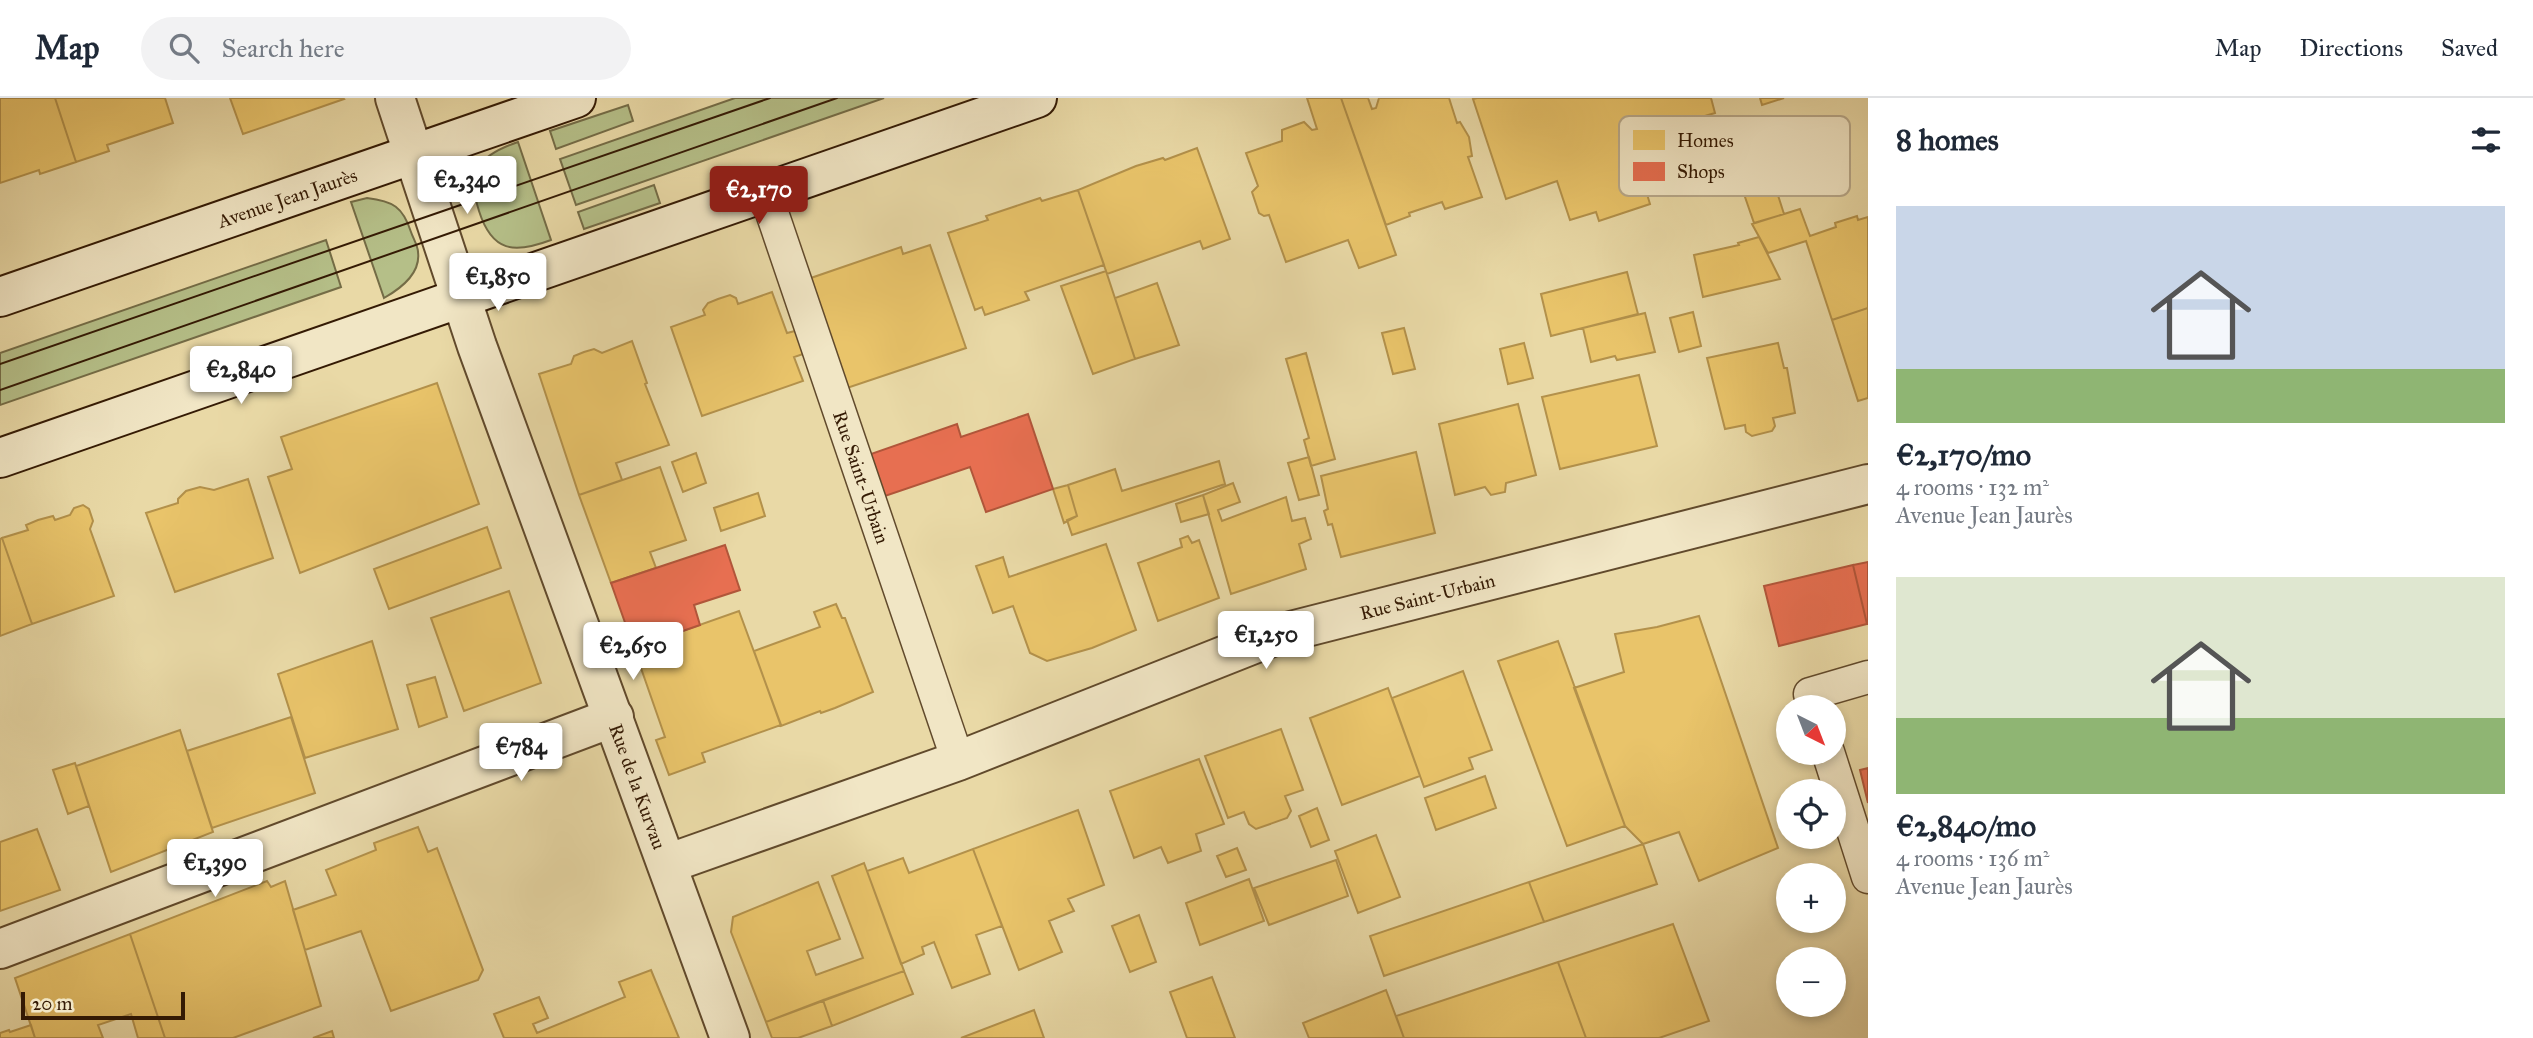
<!DOCTYPE html>
<meta charset="utf-8">
<style>
:root{--surface:#fff;--page:#f2f2f3;--text:#1f2937;--muted:#747a83;--line:#e0e1e3;--accent:#8f2418}
body{margin:0;font-family:"IM FELL Great Primer",serif;background:var(--page);color:var(--text);height:100vh;display:flex;flex-direction:column;font-size:26px;white-space:nowrap}
*{box-sizing:border-box;margin:0}
p{font-size:23px;color:var(--muted)}
.icon{flex:none;width:38px;height:38px;fill:none;stroke:currentColor;stroke-width:2;stroke-linecap:round;stroke-linejoin:round}
.map{position:relative;flex:1;overflow:hidden}
.details{display:flex;flex-direction:column;background:var(--surface);width:665px}
.details>*{flex:none}
.needle{width:46px;rotate:138deg}
.fabs{position:absolute;left:1776px;top:597px;display:grid;gap:14px}
.fabs a{display:grid;place-items:center;width:70px;height:70px;border-radius:50%;background:var(--surface);box-shadow:0 4px 10px #0003;font-size:35px}
.scale{position:absolute;left:21px;bottom:18px;width:164px;box-sizing:border-box;padding-left:7px;border:4px solid #341a04;border-top:0;font-size:19px;line-height:24px;white-space:nowrap;color:#341a04;-webkit-text-stroke:5px #f1e6c5;paint-order:stroke}
.price{position:absolute;translate:-50% -60px;padding:0 16px;border-radius:7px;background:#fff;color:#222;font-size:23px;line-height:46px;filter:drop-shadow(0 2px 4px #0008)}
.price::after{content:'';position:absolute;left:50%;top:42px;width:21px;height:16px;margin-left:-10px;background:inherit;clip-path:polygon(0 0,100% 0,50% 100%)}
.price.on{background:var(--accent);color:#fff}
ul{padding:0;list-style:none}
li{display:grid;align-content:center;gap:14px;height:371px;padding:0 28px}
li span{display:grid;place-items:center;height:217px;border-radius:0px;color:#555}
li>.icon{margin-inline-start:auto}
span .icon{width:126px;height:126px;fill:#fffc;stroke-width:1}
li b{font-size:30px}
h2{display:flex;justify-content:space-between;align-items:center;height:84px;padding:0 28px;font-size:30px}
header{display:flex;align-items:center;gap:42px;box-sizing:border-box;height:98px;padding:0 35px;background:var(--surface);border-bottom:2px solid var(--line)}
header strong{font-size:33px}
nav{display:flex;gap:38px;margin-inline-start:auto;font-size:24px}
.search{width:490px;height:63px;background:var(--page);display:flex;align-items:center;gap:18px;box-sizing:border-box;padding:0 24px;border-radius:38px;color:var(--muted);font-size:26px}
main{display:flex;flex:1;min-height:0}
.map>svg:first-child{display:block}
.green{fill:#b5bf88;stroke:#746c46;stroke-width:2}
.homes{fill:#e9c46a;stroke:#b3914b;stroke-width:2}
.shops{fill:#e76f51;stroke:#b1563a;stroke-width:2}
.lines{fill:none;stroke-linecap:round;stroke-linejoin:round}
.service-casing{stroke:#614a2c;stroke-width:35}
.minor-casing{stroke:#614a2c;stroke-width:42}
.secondary-casing{stroke:#341a04;stroke-width:42}
.service{stroke:#f1e6c5;stroke-width:32}
.minor{stroke:#f1e6c5;stroke-width:38}
.secondary{stroke:#f1e6c5;stroke-width:38}
.tram{stroke:#341a04;stroke-width:2}
.labels{text-anchor:middle;stroke-width:7;stroke-linejoin:round;paint-order:stroke}
.street-label{font-size:19px;fill:#341a04;stroke:#f1e6c5}
.key{fill:#f1e6c5;stroke:#b8a98b;stroke-width:2}
.key-label{font-size:19px;fill:#341a04}
</style>
<header>
<strong>Map</strong>
<div class="search"><svg class="icon" aria-label="search" viewBox="0 0 24 24"><circle cx="10" cy="10" r="6"/><path d="M15 15l6 6"/></svg>Search here</div>
<nav><a>Map</a><a>Directions</a><a>Saved</a></nav>
</header>
<main>
<div class="map">
<svg width="1868" height="940" viewBox="0 0 1868 940">
<rect width="100%" height="100%" fill="#e9d9a6"/>
<filter id="stains"><feTurbulence type="fractalNoise" baseFrequency=".00286" numOctaves="4"/><feColorMatrix values="0 0 0 0 .2 0 0 0 0 .09 0 0 0 0 .02 0 0 0 .5 -.17"/></filter>
<radialGradient id="worn" r=".72"><stop offset=".6" stop-color="#630" stop-opacity="0"/><stop offset="1" stop-color="#630" stop-opacity=".3"/></radialGradient>
<path class="green" d="M735,0h149l-308,107 -16,-46z
M628,7l5,16 -77,28 -6,-18z
M518,44l33,98c-37,14 -59,12 -72,-29 -13,-41 1,-56 39,-69z
M654,87l6,18 -76,26 -6,-17z
M367,100c26,3 36,9 44,34 2,6 7,14 7,20 3,22 -18,37 -34,46l-33,-96z
M326,142l15,47 -341,118v-52z"/>
<path class="homes" d="M0,0h55l21,64 -36,12 -1,-4 -39,13z
M55,0h110l8,25 -66,22 2,6 -33,11z
M230,0h113l1,1 -101,35z
M1307,0h34l55,157 -37,13 -11,-28 -62,22 -17,-47 -5,1 -5,-3 -7,-21 6,-6 -12,-33 36,-12v-11l22,-8 8,8 5,-1z
M1341,0h27l4,11 4,-1 3,-10h70l8,25 3,-1 9,15 3,19 -4,1 14,40 -37,12 -3,-7 -33,11 1,3 -24,9z
M1477,0h234l4,15 -17,5 3,19h-6l-3,9 -7,8 -15,7v6l-13,-1 1,-5 -9,-3 -10,-12 -6,2 17,56 -51,17 -3,-9 -26,8 -13,-39 -51,18 -33,-100z
M1760,0h24l-22,7z
M1197,50l33,91 -27,10 -3,-8 -93,33 -29,-84 58,-24 27,-8 2,2z
M1767,63l17,53 -30,9 -18,-52z
M1078,92l26,75 -79,27 4,8 -44,15 -3,-8 -7,3 -27,-77 40,-13 -2,-4 54,-18 2,3z
M1800,111l10,27 26,-9 -1,-4 22,-7 1,4 10,-3v91l-36,12 -26,-79 -38,12 -16,-29z
M1759,139l21,42 -77,18 -9,-42 45,-10 -1,-2z
M930,147l36,103 -122,41 -36,-110 93,-32 2,7z
M1106,173l29,88 -42,15 -32,-88z
M1627,174l11,42 -87,22 -10,-42z
M1157,185l22,62 -44,14 -20,-61z
M772,194l15,41 12,-3 7,23 -12,4 9,24 -101,35 -31,-89 34,-12 -2,-5 5,-7 10,-4 12,-4 6,3 2,6z
M1868,210v90l-10,3 -26,-81z
M1693,214l8,34 -22,6 -9,-34z
M1645,215l10,39 -38,8 -2,-4 -24,6 -8,-34z
M1404,230l11,41 -22,5 -11,-41z
M632,243l15,42 -2,1 24,61 -53,18 6,17 -43,15 -40,-121 32,-10 3,-8 10,-4 10,-3 8,4z
M1524,245l9,35 -25,6 -8,-35z
M1778,245l6,25h3l8,45 -22,5 2,8 -3,5 -20,5 -6,-4 -1,-7 -20,4 -18,-71z
M1306,255l29,106 -24,7 -7,-26 5,-2 -23,-79z
M1639,277l18,71 -97,23 -18,-72z
M437,285l42,121 -179,69 -32,-96 24,-8 -11,-32z
M1518,306l18,71 -30,8 -1,9 -14,3 -6,-8 -30,8 -16,-71z
M1416,354l19,81 -94,24 -9,-33 -4,1 -4,-14 4,-2 -7,-33z
M696,355l10,30 -23,9 -11,-30z
M1309,359l10,38 -20,5 -11,-37z
M1219,363l6,23 -153,51 -5,-15 10,-4 -9,-31 47,-16 7,22z
M660,369l26,73 -36,12 6,16 -45,15 -32,-88z
M248,381l25,79 -98,34 -29,-79 32,-10v-4l8,-8 14,-4 14,3z
M1233,385l7,19 -22,8 4,11 64,-24 6,24 13,-3 6,21 -12,5 7,25 -75,25 -28,-99z
M1068,387l9,31 -13,7 -11,-34z
M758,395l7,23 -44,15 -7,-23z
M1203,397l6,19 -28,8 -5,-18z
M83,407l6,4 4,12 -3,8 24,67 -82,28 -30,-86 26,-8 -2,-5 12,-5 15,-4 2,4 15,-5 4,-7z
M487,429l14,41 -112,41 -15,-40z
M1188,438l4,7 7,-3 20,58 -61,23 -20,-58 44,-16 -2,-8z
M2,440l30,86 -32,12v-97z
M1106,446l30,86 -44,18 -45,13 -17,-8 -17,-47 -20,7 -17,-47 27,-9 6,20z
M509,493l32,92 -77,28 -33,-93z
M836,506l6,14h3l28,74 -38,16 -14,5 -1,-2 -39,15 -27,-75 66,-24 -6,-15z
M739,513l42,114 -79,28 3,9 -36,13 -13,-35 9,-3 -31,-89z
M1699,518l79,232 -79,33 -20,-49 -36,12 -18,-18 -51,-138 50,-16 -9,-38 42,-7z
M372,543l26,88 -93,29 -27,-84z
M1558,543l67,185 -58,20 -69,-185z
M1463,573l29,79 -23,8 4,11 -49,18 -32,-89z
M435,579l12,40 -28,10 -12,-42z
M1388,590l32,88 -78,29 -32,-87z
M291,619l24,76 -103,35 -25,-77z
M1281,631l22,61 -18,6 6,15 -4,7 -31,11 -7,-5 -5,-12 -16,6 -23,-62z
M180,632l33,102 -102,40 -35,-106z
M1199,661l25,65 -28,10 5,17 -33,12 -7,-16 -27,11 -24,-67z
M75,665l14,43 -21,8 -15,-44z
M1485,678l11,32 -60,22 -11,-32z
M1317,710l12,32 -18,7 -12,-31z
M1078,712l26,75 -36,14 6,12 -25,10 13,31 -43,18 -46,-121z
M418,729l10,25 9,-4 46,122 -5,10 -87,31 -30,-80 -56,19 -12,-40 43,-15 -10,-25 50,-20 -2,-7z
M37,731l23,61 -60,21v-69z
M1376,737l24,62 -42,16 -23,-62z
M1643,746l14,40 -113,38 -15,-40z
M1237,750l9,22 -20,7 -9,-21z
M973,751l29,77 -26,9 14,39 -38,14 -18,-46 -12,5 2,7 -23,10 -34,-93 36,-13 6,15z
M1336,762l12,36 -79,29 -15,-37z
M864,765l40,108 -138,51 -35,-90 2,-15 85,-35 22,57 -33,12 9,24 47,-17 -31,-82z
M1249,781l15,42 -64,24 -14,-42z
M267,783l4,6 14,-6 36,125 -88,32h-68l-35,-104z
M1529,784l15,40 -160,54 -14,-40z
M1139,817l17,47 -26,10 -18,-46z
M1673,826l36,97 -50,17h-73l-28,-76z
M130,836l35,104h-27l-7,-24 -33,11 5,13h-68l-20,-60z
M1558,864l28,76h-182l-8,-22z
M651,872l28,68h-175l-10,-24 45,-17 9,21 -15,6 4,9 88,-36 -6,-15z
M904,873l9,23 -81,32 -9,-26z
M1212,879l23,61h-48l-17,-46z
M1386,892l18,48h-95l-6,-15z
M823,902l9,26 -34,12h-26l-6,-16z
M1034,912l10,28h-83z
M31,927l4,13h-35v-5l9,-3 1,2z
M332,933l2,7h-21z"/>
<path class="shops" d="M1028,316l25,75 -67,23 -16,-45 -88,30 -14,-42 89,-31 4,13z
M725,447l15,45 -46,15 6,20 -66,23 -23,-65z
M1868,464v62h-1l-14,-59z
M1853,467l14,59 -88,22 -15,-60z
M1868,670v35l-8,-33z"/>
<g class="lines">
<defs>
<g id="service">
<path id="s1" d="M765,94l193,569"/>
<path d="M1814,609l-4,-13 58,-17"/>
<path d="M1828,654l40,125"/>
</g>
<g id="minor">
<path id="s2" d="M395,0l82,248 253,692"/>
<path id="s3" d="M667,766l291,-103 321,-127 589,-150"/>
<path d="M0,851l614,-232"/>
</g>
<g id="secondary">
<path id="s4" d="M0,199l576,-199"/>
<path d="M0,360l1037,-360"/>
</g>
</defs>
<use href="#service" class="service-casing"/>
<use href="#minor" class="minor-casing"/>
<use href="#secondary" class="secondary-casing"/>
<use href="#service" class="service"/>
<use href="#minor" class="minor"/>
<use href="#secondary" class="secondary"/>
<path class="tram" d="M0,266l770,-266
M0,292l837,-292"/>
</g>
<g class="labels">
<g class="street-label">
<text dy="7" stroke="none"><textPath href="#s4" startOffset="304">Avenue Jean Jaurès</textPath></text>
<text dy="7" stroke="none"><textPath href="#s1" startOffset="301">Rue Saint-Urbain</textPath></text>
<text dy="7" stroke="none"><textPath href="#s3" startOffset="807">Rue Saint-Urbain</textPath></text>
<text dy="7" stroke="none"><textPath href="#s2" startOffset="730">Rue de la Kurvau</textPath></text>
</g>
</g>
<rect x="1619" y="18" width="231" height="80" rx="10" class="key"/>
<rect x="1633" y="32" width="32" height="20" fill="#e9c46a"/>
<rect x="1633" y="64" width="32" height="19" fill="#e76f51"/>
<g class="key-label">
<text x="1677" y="49">Homes</text>
<text x="1677" y="80">Shops</text>
</g>
<rect width="100%" height="100%" filter="url(#stains)"/>
<rect width="100%" height="100%" fill="url(#worn)"/>
</svg>
<div class="fabs">
<a><svg class="needle" viewBox="-14 -14 28 28"><path d="M0-13l5 13h-10z" fill="#e53935"/><path d="M0 13l5-13h-10z" fill="#747a83"/></svg></a>
<a><svg class="icon" aria-label="locate" viewBox="0 0 24 24"><circle cx="12" cy="12" r="6"/><path d="M12 2v4M12 18v4M2 12h4M18 12h4"/></svg></a>
<a>+</a>
<a>−</a>
</div>
<div class="scale">20 m</div>
<b class="price" style="left:467px;top:118px">€2,340</b>
<b class="price on" style="left:759px;top:128px">€2,170</b>
<b class="price" style="left:498px;top:215px">€1,850</b>
<b class="price" style="left:241px;top:308px">€2,840</b>
<b class="price" style="left:1266px;top:573px">€1,250</b>
<b class="price" style="left:633px;top:584px">€2,650</b>
<b class="price" style="left:521px;top:685px">€784</b>
<b class="price" style="left:215px;top:801px">€1,390</b>
</div>
<section class="details">
<h2>8 homes<svg class="icon" aria-label="filters" viewBox="0 0 24 24"><path d="M4 7h16M4 17h16"/><circle cx="9" cy="7" r="2"/><circle cx="15" cy="17" r="2"/></svg></h2>
<ul>
<li><span style="background:linear-gradient(#c9d6e8 75%,#8fb573 0)"><svg class="icon" aria-label="home" viewBox="0 0 24 24"><path d="M3 11l9-7 9 7M6 9v11h12V9"/></svg></span><div><b>€2,170/mo</b><p>4 rooms · 132 m²</p><p>Avenue Jean Jaurès</p></div></li>
<li><span style="background:linear-gradient(#dfe7d0 65%,#8fb573 0)"><svg class="icon" aria-label="home" viewBox="0 0 24 24"><path d="M3 11l9-7 9 7M6 9v11h12V9"/></svg></span><div><b>€2,840/mo</b><p>4 rooms · 136 m²</p><p>Avenue Jean Jaurès</p></div></li>
</ul>
</section>
</main>
